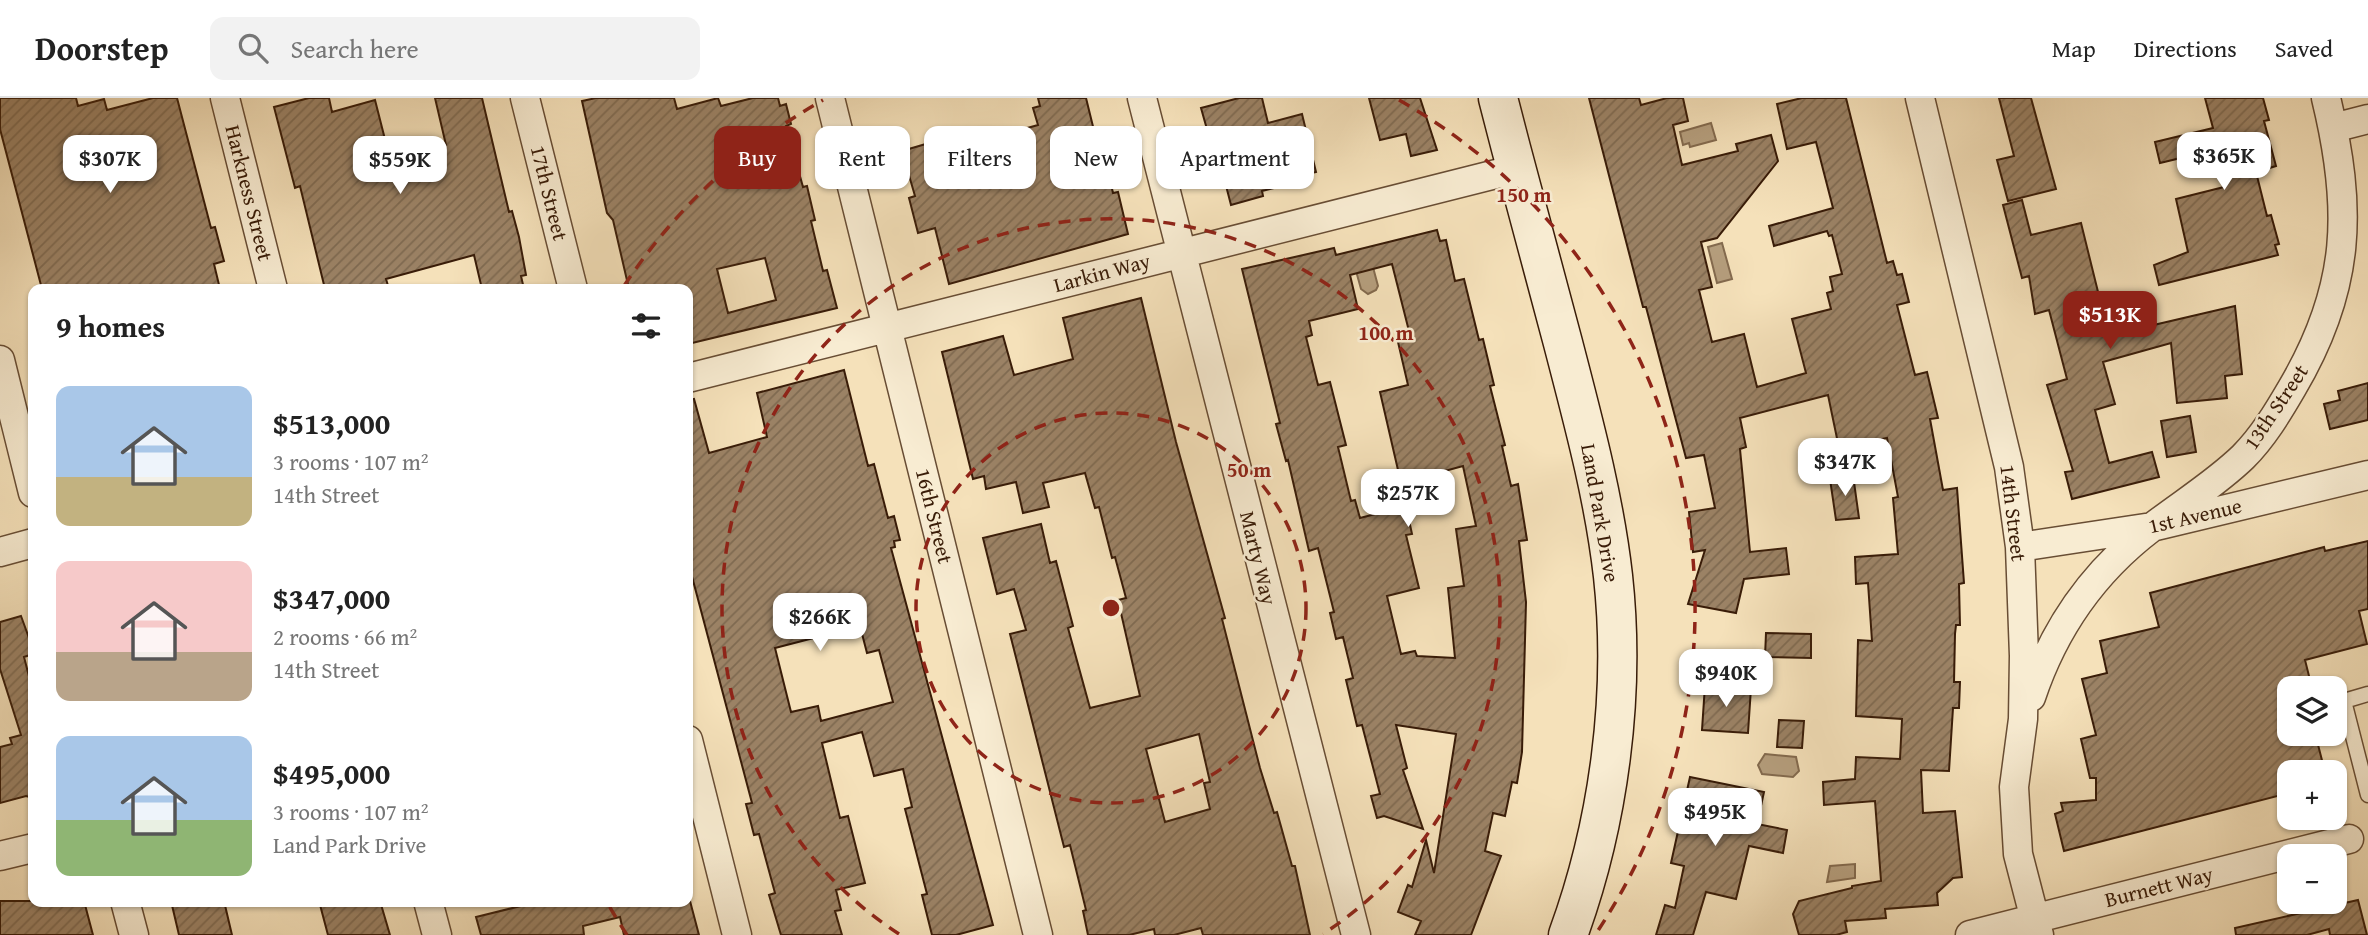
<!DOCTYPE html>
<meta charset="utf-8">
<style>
:root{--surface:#fff;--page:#f2f2f2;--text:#222;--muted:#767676;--line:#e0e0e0;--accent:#8f2418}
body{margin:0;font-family:"Gentium Book Plus",serif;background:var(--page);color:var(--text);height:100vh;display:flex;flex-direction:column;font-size:26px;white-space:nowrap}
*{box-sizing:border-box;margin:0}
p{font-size:23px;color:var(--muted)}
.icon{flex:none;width:38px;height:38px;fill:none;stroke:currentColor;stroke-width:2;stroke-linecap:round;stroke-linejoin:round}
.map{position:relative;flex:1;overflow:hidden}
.drawer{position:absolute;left:28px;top:186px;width:665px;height:623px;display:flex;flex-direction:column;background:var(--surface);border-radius:14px;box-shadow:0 2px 5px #0004}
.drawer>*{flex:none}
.guide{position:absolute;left:714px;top:28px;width:665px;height:63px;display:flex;gap:14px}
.tools{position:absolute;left:2277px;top:578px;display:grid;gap:14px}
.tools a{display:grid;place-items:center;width:70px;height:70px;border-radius:14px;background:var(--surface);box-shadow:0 2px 5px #0004;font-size:35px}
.price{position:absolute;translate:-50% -60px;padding:0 16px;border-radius:14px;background:#fff;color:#222;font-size:23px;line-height:46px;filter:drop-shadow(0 2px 4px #0008)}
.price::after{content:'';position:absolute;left:50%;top:42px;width:21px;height:16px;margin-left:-10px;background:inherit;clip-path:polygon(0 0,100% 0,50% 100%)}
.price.selected{background:var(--accent);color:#fff}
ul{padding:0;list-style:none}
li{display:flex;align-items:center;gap:21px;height:175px;padding:0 28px}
li span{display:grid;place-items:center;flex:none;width:196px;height:140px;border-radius:14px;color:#555}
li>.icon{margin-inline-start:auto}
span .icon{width:84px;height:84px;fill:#fffc;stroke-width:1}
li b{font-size:30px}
h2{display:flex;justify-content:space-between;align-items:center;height:84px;padding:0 28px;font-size:30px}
.pill{padding:0 24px;border-radius:14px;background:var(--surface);box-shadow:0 2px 5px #0004;font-size:24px;line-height:63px}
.pill.selected{background:var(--accent);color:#fff}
header{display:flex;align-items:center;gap:42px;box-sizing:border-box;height:98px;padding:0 35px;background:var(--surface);border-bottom:2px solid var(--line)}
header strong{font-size:33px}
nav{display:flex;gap:38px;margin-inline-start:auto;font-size:24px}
.search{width:490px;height:63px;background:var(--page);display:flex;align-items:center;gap:18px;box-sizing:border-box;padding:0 24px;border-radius:14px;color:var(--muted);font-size:26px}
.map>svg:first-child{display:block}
.water{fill:#b59e7d;stroke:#836a4e;stroke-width:2}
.building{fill:url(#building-hatch);stroke:#391c08;stroke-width:2;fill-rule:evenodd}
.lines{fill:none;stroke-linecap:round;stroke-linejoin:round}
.service-casing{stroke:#684d34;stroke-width:17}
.minor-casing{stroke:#684d34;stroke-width:31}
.secondary-casing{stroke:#391c08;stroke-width:41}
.service{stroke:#f8ecd2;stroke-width:14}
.minor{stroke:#f8ecd2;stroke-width:28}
.secondary{stroke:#f8ecd2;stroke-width:38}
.ring{fill:none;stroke:#8f2418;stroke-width:3.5;stroke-dasharray:12 9}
.labels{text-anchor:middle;stroke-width:5;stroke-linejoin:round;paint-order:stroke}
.street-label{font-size:21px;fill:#391c08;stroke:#f8ecd2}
.centre{fill:#8f2418;stroke:#f8ecd2;stroke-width:3.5}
.ring-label{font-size:21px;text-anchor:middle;font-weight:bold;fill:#8f2418;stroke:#f8ecd2;stroke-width:5;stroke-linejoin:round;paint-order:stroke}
</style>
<header>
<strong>Doorstep</strong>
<div class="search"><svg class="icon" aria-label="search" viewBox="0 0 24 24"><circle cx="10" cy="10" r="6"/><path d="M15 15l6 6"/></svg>Search here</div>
<nav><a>Map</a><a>Directions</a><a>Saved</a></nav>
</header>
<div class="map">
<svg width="2368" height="837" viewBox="0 0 2368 837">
<defs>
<pattern id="building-hatch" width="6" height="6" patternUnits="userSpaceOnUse" patternTransform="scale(1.75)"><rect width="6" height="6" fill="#9b8265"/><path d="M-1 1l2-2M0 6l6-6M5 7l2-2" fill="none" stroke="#7f6a51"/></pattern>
</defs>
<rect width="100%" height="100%" fill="#f5e1ba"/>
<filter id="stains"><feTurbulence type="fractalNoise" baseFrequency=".00286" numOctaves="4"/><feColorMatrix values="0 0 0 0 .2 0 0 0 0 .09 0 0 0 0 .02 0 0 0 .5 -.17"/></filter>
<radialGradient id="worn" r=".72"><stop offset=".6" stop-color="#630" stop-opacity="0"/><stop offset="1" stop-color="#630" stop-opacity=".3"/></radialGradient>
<path class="water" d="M1711,25l5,17 -26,7 -1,-4 -6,2 -3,-13z
M1722,145l10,36 -15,4 -9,-36z
M1370,158l8,30 -2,4 -8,4 -7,-5 -8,-29z
M1765,656l31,3 3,14 -6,6 -31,-3 -4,-9z
M1855,766v14l-28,4 3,-16z"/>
<path class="building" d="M0,0h76l2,8 26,-7 3,11 46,-12h24l34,130 4,-1 9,34 -10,3 6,25h-178l-42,-160z
M309,0h20l3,14 43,-12 15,59 56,-14 -11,-47h47l27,114 3,-1 7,26 7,38 -5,1 3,13h-42l-8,-34 -88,24 3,10h-64l-25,-103 -5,2 -21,-81z
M596,0h78l3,11 41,-11 3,8 32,-8h25l2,8 6,-2 5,20 -5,2 17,61 4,-1 8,34 -4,1 12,50 4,-1 10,38 -149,36v-55h-59l-16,-69 -6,-7 -25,-112zM765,160l11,42 -48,13 -11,-44z
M1038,0h48l14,57 4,-1 9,39 5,-1 10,42 -179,50 -14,-56 -17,5 -9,-35 6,-2 -13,-45 61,-18 3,12 72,-20 -5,-17 7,-2z
M1239,0h23l6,25 34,-9 14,58 -40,9 2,6 -16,4 1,5 -32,9 -17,-66 -4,1 -9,-32z
M1369,0h51l17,52 -26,6 -5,-22 -26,6z
M1589,0h50l2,7 26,-7h16l5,23 -15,4 9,40 56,-14 -2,-7 35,-9 7,26 -61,77 -16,4 11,45 -13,3 13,52 32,-8 13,53 49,-14 -14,-54 39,-10 -4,-16 6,-2 -3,-14 12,-3 -10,-39 -3,1 -2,-5 -53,15 -5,-20 64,-18 -17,-66 -29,7 -10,-45 25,-6h44l41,165 6,-2 4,14 5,-1 7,28 -12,3 18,70 12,-3 11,46 -8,1 13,71 14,-2 7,95 -5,1 1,41h-4l-1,9 -1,48h6l-1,26h-6l-4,63 -28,-1 2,43 32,-2 7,66 -9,1 -16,15 1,12 -53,4 1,9 -41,3 2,11 -11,3h-37l-6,-21 6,-13 53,-13v-2l29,-5 -6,-80 -51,4 -1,-23 32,-3 1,-22 44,2 2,-40 -46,-3 2,-76 14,1 -4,-58 -12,1 -1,-27 43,-3 -5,-56 5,-1 -11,-59 -48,10 -11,-53 -88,23 6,29 -6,2 10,103 36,-4 3,26 -45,5 -8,34 -48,-9 17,-54 -12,2 -4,-40 26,-4 -11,-53 -18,3 -40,-151h-3z
M1999,0h32l25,91 -48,12 -11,-41 17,-4z
M2205,0h58l6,22 -5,1 12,45 -13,4 1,4 -7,2 10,40 4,-1 8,29 -4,1 3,10 -119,30 -5,-20 34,-13 -12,-53 48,-12 -10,-37 -54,13 -5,-21 58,-14z
M2022,102l9,35 50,-12 20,81 6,-2 8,32 120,-28 7,68 -17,2 2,22 -50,5 -6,-60 -68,19 12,42 -20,6 14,53 43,-11 7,25 -87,22 -7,-27 8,-1 -26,-86 20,-6 -18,-69 -14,4 -6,-38 -7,2 -19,-73z
M1437,132l3,11 6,-1 9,41 9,-2 15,61 4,-1 11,46 -4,1 15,59 -3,1 9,40 7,-2 9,56 -8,1 7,61 -4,150 -5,31 -5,-1 -7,34 -12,-3 -8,38 16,5 -30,79h-56l6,-14 -23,-9 10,-27 4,2 14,-47 8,33 22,-139 -60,-9 11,43 -4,2 20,59 -39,-13 -7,2 -6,-22 9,-2 -18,-69 -5,1 -11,-46 7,-2 -10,-41 -7,2 -6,-26 4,-1 -16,-64 -9,3 -21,-91 -2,1 -10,-37 4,-1 -38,-154 92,-21 2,7zM1392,166l19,75 -13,3 10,43 -28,7 21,91 62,-17 13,60 -20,3 8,57 -16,2 7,70 -38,-2 -2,-5 -14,3 -14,-58 32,-8 -13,-53 6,-1 -6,-28 -46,12 -5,-18 -4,1 -13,-54 8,-2 -16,-63 -12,3 -12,-48 6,-2 -3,-14 49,-12 -8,-34z
M1141,200l35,144 49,176 -3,1 38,149 14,45 3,-1 15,54h3l15,69h-107l-2,-7 -27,7h-19l-1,-6 -25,6h-41l-5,-24 3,-1 -16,-65 -6,2 -54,-213 16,-4 -12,-41 -17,5 -14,-56 58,-14 9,39 6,-2 17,65 -5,2 22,80 50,-12 -22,-96 8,-2 -11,-41 -3,1 -13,-51 -4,1 -10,-35 -42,10 6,24 -26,6 -7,-31 -30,7 -2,-13 -11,3 -31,-127 61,-16 11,39 59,-16 -10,-41zM1199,636l11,48 -6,1 6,26 -45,13 -19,-73z
M844,272l24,96 6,-2 14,54 6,-2 6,24 -6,1 1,6 -4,1 102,377 -37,10h-24l-10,-40 5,-1 -22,-85 7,-2 -9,-38 -29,7 -12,-44 -40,11 18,75 8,-2 17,67 -29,7 5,20 -6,1 7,24h-61l-12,-40 6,-2 -16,-59 -5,1 -8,-31 6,-1 -62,-234 -2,-169 6,-1 15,54 58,-16 -10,-44zM860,528l7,27 12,-3 14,52 -72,19 -3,-15 -27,6 -16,-64z
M2368,285v37l-38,9 -6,-25 16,-4 -2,-9z
M2190,318l6,36 -29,5 -6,-36z
M1853,377l6,43 -23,2 -6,-41z
M2368,443v68l-9,2 8,33 -62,16 7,28h-23v45h26l10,39h-36v21l-225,58 -9,-37 8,-3 -2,-8 35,-3v-22h-6l-9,-39 15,-4 -14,-56 25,-6 -7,-32 59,-14 -9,-34 174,-46 1,4z
M21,518l12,33v5l-9,3 9,35v106l-7,-2 -26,7v-56l12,-3 -2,-6 11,-3 -21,-66v-47z
M1766,535l45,1v24l-46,-1z
M1705,587l46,3 -3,45 -46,-3z
M1779,622l25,1 -2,27 -25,-1z
M1690,679l74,15 -7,32 30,6 -4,23 -34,-7 -13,53 -30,-7 -13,43h-37l9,-30 10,3 9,-42 -13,-3z
M2358,802l9,35h-37l-1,-6 -22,6h-71l-1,-7z
M0,803h84l9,34h-93z
M171,803h53l8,34h-53z
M319,803h61l10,34h-62z
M541,803h149l9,34h-75l-4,-18 -37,9 1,9h-103l-5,-18z"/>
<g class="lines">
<defs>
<path id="service" d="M2368,596l-24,7 24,94"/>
<path id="minor" d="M225,0l48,191
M525,0l48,191
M830,0l208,837
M1142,0l214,837
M1920,0l89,369 11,80 4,109 -1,63 -9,68 4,67 21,81
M2333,30l35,-9
M0,262l33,133
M688,280l828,-209
M2020,449l132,-20 216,-52
M0,454l33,-9
M2031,599c23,-69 62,-125 120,-169 31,-24 64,-44 92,-71 20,-20 35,-45 49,-69 59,-100 61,-179 34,-290
M688,642l49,195
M0,758l33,-8
M125,803l9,34
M428,803l9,34
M1970,837l379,-96"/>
<path id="secondary" d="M1498,0c21,82 43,164 65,245 20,77 41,154 50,233 13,118 -4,247 -45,359"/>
</defs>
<use href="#service" class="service-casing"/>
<use href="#minor" class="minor-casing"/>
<use href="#secondary" class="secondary-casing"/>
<use href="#service" class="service"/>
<use href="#minor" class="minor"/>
<use href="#secondary" class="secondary"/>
</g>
<g class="ring">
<circle cx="1111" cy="510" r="195"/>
<path d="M899 836A389 389 0 1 1 1323 836"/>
<path d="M627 837A584 584 0 0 1 608 806M624 188A584 584 0 0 1 823 2M1399 2A584 584 0 0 1 1595 837"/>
</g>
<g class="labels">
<g class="street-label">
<text transform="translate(249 95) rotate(76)" y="7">Harkness Street</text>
<text transform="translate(549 95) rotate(76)" y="7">17th Street</text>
<text transform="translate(1102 175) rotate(-15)" y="7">Larkin Way</text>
<text transform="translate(2276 309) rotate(-56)" y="7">13th Street</text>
<text transform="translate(1600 415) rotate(80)" y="7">Land Park Drive</text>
<text transform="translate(2013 415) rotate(83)" y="7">14th Street</text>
<text transform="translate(934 418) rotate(76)" y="7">16th Street</text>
<text transform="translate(2195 418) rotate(-13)" y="7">1st Avenue</text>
<text transform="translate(1258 460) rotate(76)" y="7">Marty Way</text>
<text transform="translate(2159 789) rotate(-14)" y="7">Burnett Way</text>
</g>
</g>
<circle cx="1111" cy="510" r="10" class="centre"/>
<g class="ring-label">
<text x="1524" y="104">150 m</text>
<text x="1386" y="242">100 m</text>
<text x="1249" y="379">50 m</text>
</g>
<rect width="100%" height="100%" filter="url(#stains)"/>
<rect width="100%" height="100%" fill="url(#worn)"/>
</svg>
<div class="tools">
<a><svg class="icon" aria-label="layers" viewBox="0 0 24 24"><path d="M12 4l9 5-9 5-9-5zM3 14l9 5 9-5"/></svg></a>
<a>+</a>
<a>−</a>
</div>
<b class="price" style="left:2224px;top:94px">$365K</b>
<b class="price" style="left:110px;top:97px">$307K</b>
<b class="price" style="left:400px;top:98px">$559K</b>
<b class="price selected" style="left:2110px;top:253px">$513K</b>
<b class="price" style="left:1845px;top:400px">$347K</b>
<b class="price" style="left:1408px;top:431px">$257K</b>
<b class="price" style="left:820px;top:555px">$266K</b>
<b class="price" style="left:1726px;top:611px">$940K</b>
<b class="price" style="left:1715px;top:750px">$495K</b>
<div class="guide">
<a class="pill selected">Buy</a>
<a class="pill">Rent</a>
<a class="pill">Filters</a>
<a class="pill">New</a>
<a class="pill">Apartment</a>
</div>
<section class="drawer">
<h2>9 homes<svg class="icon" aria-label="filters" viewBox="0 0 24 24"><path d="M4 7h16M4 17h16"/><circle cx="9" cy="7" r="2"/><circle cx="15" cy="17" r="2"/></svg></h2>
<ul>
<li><span style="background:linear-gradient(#a9c7e8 65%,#c2b280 0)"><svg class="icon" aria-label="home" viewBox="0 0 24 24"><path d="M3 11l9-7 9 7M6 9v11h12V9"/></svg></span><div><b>$513,000</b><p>3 rooms · 107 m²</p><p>14th Street</p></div></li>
<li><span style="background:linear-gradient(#f6c9c9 65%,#b9a48a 0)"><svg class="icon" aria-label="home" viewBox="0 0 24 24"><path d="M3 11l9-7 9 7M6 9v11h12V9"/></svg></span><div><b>$347,000</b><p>2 rooms · 66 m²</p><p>14th Street</p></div></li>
<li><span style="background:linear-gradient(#a9c7e8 60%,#8fb573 0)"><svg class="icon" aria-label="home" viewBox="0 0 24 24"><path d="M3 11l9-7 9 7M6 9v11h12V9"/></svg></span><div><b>$495,000</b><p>3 rooms · 107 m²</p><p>Land Park Drive</p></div></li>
</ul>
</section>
</div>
